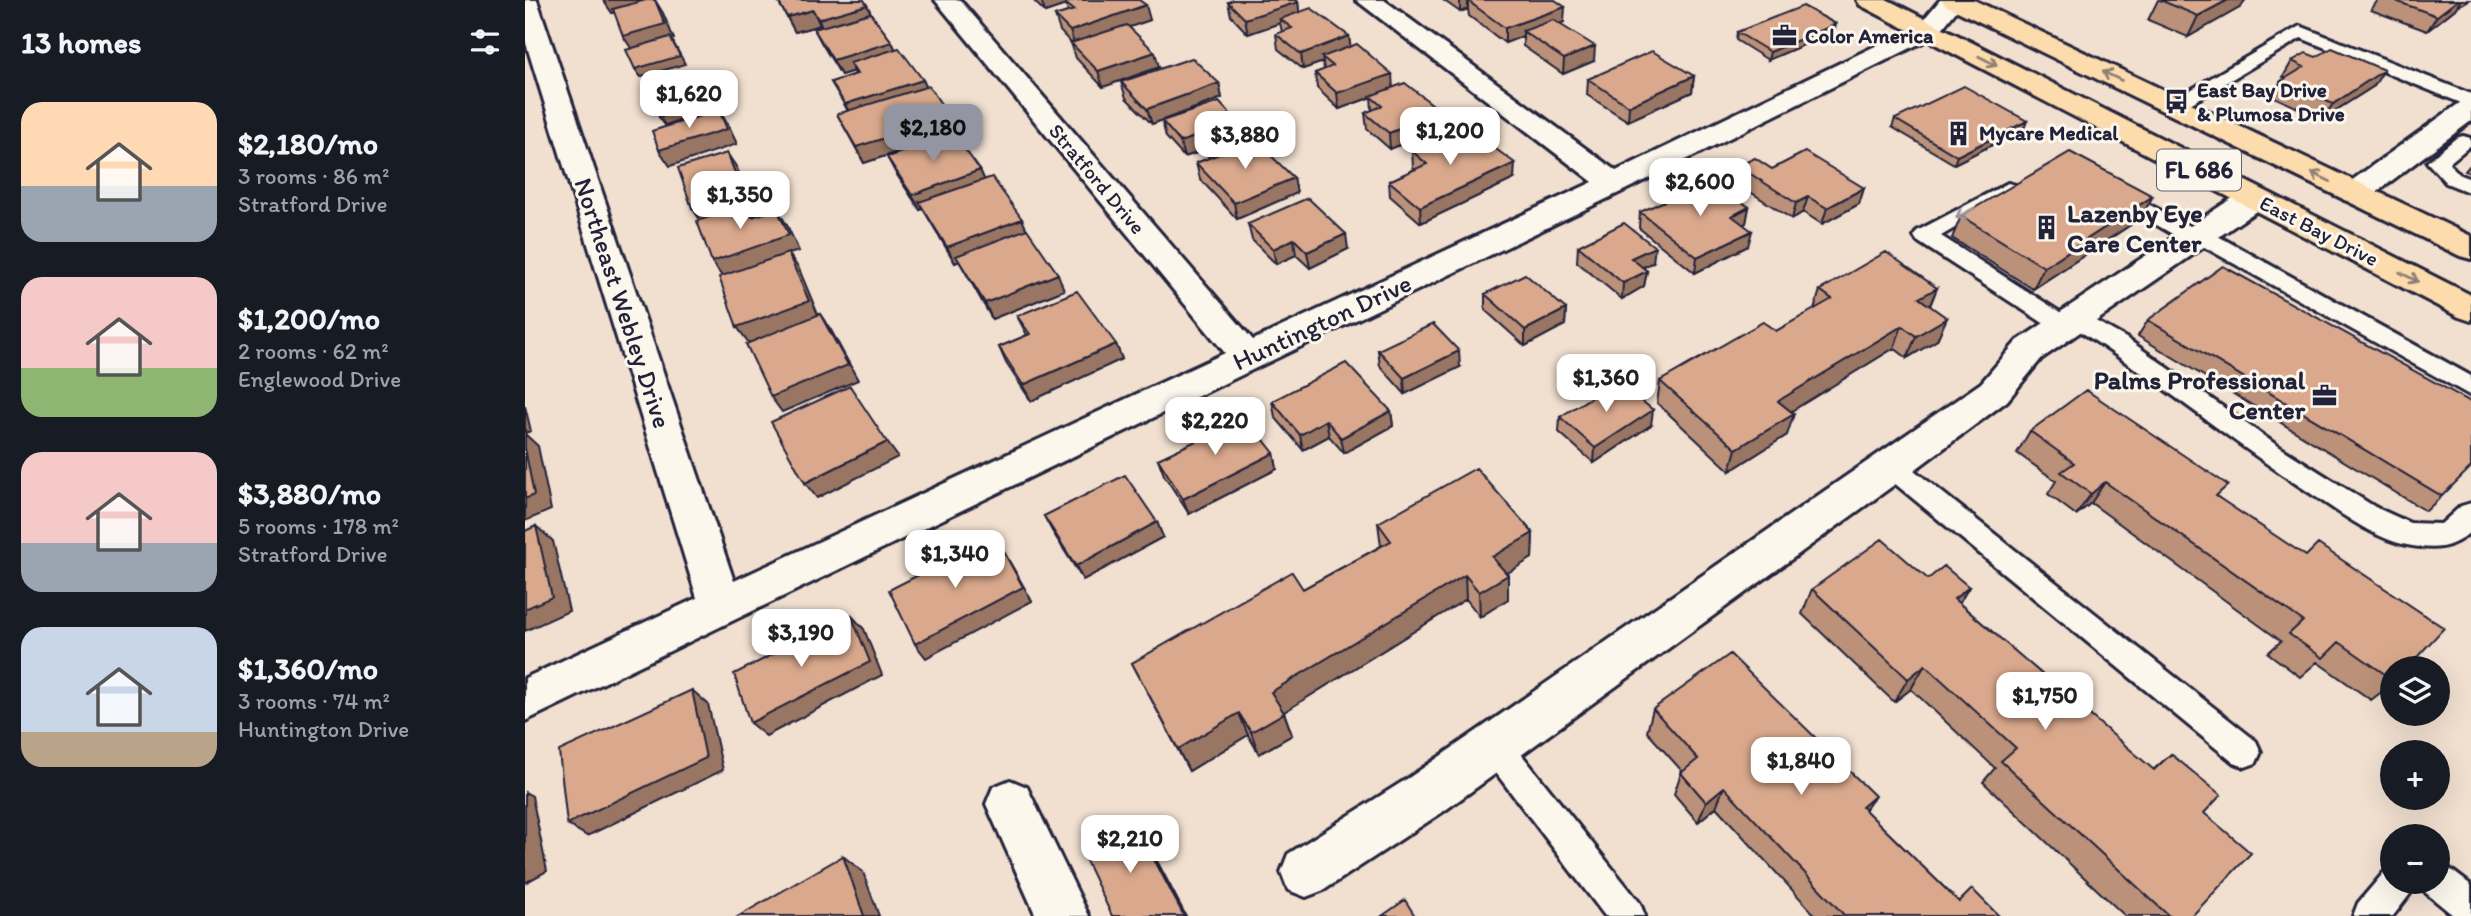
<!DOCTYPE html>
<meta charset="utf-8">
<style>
:root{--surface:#171b24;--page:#242831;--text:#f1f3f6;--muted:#9ea1a6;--accent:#9495a2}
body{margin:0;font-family:Itim,sans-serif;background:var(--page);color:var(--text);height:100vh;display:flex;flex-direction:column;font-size:26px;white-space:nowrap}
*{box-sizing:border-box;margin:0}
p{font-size:23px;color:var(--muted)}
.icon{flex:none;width:38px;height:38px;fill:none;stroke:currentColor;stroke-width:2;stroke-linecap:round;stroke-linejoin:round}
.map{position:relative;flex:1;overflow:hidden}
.drawer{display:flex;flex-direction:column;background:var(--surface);width:525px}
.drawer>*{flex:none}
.tools{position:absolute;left:1855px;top:656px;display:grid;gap:14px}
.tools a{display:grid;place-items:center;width:70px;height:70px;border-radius:50%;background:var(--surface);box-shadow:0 7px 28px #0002;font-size:35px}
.price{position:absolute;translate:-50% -60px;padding:0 16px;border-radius:14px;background:#fff;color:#222;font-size:23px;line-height:46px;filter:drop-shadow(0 2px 4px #0008)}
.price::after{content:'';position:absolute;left:50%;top:42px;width:21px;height:16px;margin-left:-10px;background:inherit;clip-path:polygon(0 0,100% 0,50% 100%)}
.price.current{background:var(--accent);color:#111}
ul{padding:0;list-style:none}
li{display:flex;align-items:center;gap:21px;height:175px;padding:0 21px}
li span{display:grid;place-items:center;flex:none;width:196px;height:140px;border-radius:21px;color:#555}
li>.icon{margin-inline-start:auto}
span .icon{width:84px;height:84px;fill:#fffc;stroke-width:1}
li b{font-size:30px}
h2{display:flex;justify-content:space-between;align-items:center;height:84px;padding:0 21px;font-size:30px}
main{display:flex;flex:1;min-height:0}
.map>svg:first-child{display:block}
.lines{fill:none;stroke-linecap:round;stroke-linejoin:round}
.service-casing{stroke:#22223b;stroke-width:6}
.minor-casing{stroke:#22223b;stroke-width:6}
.primary-casing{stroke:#22223b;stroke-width:6}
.service{fill:#fbf7ec;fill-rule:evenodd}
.minor{fill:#fbf7ec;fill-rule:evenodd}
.primary{fill:#fcdcac;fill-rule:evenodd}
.wall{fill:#bb9179;stroke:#22223b;stroke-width:2}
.shaded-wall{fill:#997663;stroke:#22223b;stroke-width:2}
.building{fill:#daa98d;stroke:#22223b;stroke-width:2}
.oneway{stroke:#8f7f74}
.oneway2{stroke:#99979c}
.labels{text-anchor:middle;stroke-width:6;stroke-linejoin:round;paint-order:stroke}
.far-poi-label{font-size:21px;font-weight:bold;fill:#22223b;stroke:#fbf7ec;text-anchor:start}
.far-street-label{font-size:21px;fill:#22223b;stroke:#fbf7ec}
.shield{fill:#fbf7ec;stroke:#636270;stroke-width:2}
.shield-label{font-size:24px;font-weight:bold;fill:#22223b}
.poi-label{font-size:26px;font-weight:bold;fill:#22223b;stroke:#fbf7ec;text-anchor:start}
.street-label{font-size:26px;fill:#22223b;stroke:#fbf7ec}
</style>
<main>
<section class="drawer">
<h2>13 homes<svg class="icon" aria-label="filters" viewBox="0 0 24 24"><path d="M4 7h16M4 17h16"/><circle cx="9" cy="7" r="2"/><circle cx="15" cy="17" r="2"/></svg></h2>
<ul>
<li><span style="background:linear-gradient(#ffd9b3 60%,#9aa5b1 0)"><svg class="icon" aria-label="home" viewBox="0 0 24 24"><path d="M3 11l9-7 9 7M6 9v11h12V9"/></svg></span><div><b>$2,180/mo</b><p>3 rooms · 86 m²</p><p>Stratford Drive</p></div></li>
<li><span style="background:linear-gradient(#f6c9c9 65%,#8fb573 0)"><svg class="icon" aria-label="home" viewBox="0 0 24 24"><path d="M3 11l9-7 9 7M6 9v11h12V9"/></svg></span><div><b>$1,200/mo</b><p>2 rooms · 62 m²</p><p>Englewood Drive</p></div></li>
<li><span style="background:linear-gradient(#f6c9c9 65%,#9aa5b1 0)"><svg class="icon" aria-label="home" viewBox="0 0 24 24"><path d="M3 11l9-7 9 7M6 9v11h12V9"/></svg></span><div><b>$3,880/mo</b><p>5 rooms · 178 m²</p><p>Stratford Drive</p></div></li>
<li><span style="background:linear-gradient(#c9d6e8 75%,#b9a48a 0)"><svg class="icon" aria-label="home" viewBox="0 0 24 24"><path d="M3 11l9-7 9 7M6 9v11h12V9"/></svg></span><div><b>$1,360/mo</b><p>3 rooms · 74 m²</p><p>Huntington Drive</p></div></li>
</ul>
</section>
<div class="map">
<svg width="1946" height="916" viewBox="0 0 1946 916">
<rect width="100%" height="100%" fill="#f1e0d0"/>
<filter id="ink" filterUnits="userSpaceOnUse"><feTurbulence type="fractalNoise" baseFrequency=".0143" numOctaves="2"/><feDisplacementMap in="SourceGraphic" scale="14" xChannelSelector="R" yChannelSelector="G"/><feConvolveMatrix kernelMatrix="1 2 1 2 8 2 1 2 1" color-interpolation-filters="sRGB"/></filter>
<g filter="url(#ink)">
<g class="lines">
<defs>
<path id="service" d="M1775,26l171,68v13l-170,-69 -121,72h-14l-3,-4z
M1938,136l7,2 1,7 -22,18 11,12 11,4v14l-25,-10 -19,-21 29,-24z
M1483,183l7,2 3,4 -3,4 -74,43 125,80 10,-6 50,28 149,106 100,63 35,16 31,1 20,-18 10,-3v28c-20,19 -37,19 -64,14 -32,-6 -68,-33 -94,-50 -81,-53 -156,-115 -238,-167l-10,6 -8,-2 -140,-91 -3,-5 3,-5z
M1590,187l81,42 11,1 264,146v20l-272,-152 -11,-1 -80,-46 -3,-4 3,-4z
M1366,456l9,3 356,282 5,11 -5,11 -11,4 -11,-4 -352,-290 -4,-7 4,-7z
M970,731l11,4 134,168 5,13h-40l-121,-159 -5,-11 5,-11z
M1913,864l12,5 21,16v31h-17l-28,-23 -5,-11h17z
M1867,867v15h23l-5,12 -17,22h-40l5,-13 28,-33z"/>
<path id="minor" d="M0,0h12l197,581 491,-228 -290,-353h25l293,340 340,-158 -237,-182h28l232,171 303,-146 21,-25h25l-28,35 -312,155 -1100,531v-43l172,-80 -172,-558z
M1946,100v21l-105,79 -11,2 -11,-2 -4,-7 4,-7 117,-84z
M1729,189l11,2 4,7 -4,7 -224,154 -34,42 -102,76 -461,334 -120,79 -18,7 -18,-7 -7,-18 7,-18 122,-77 571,-394 36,-42 226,-150z
M485,780l17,7 62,129h-53l-50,-112 7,-17z"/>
<path id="primary" d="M1332,0h31l583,295v26l-12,-4 -599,-312z
M1417,0h32l497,236v23l-11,-3 -515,-251z"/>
</defs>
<use href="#service" class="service-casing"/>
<use href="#minor" class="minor-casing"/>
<use href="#primary" class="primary-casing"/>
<use href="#service" class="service"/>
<use href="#minor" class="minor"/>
<use href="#primary" class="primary"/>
</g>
<path class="wall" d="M508,0h106l11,20 -21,7 30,40 -56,20 -27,-29 -5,-15 -11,-12 -5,-15 13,-4 -2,-7 -21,7z
M918,0h112l9,22 -5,1 35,38 -31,13 -40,-28v-10l-18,7 -36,-27 -1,-7 -8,3z
M1633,0h87l-4,7 -53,30 -40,-17z
M1853,0h91l-9,5 -2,-1 -3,5 -28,22 -56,-21z
M253,1l89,4 5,10 20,27 3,7 28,31 3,7 17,20 7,15 -21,7 5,11 -70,23 -27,-49 11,-3 -17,-29 24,-8 -1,-3 -13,4 -19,-31 -8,-15 8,-2 -2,-2 -25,7z
M703,2h70l1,10 50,24 1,11 43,41 49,24 1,15 -53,22 -23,-20 -2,-16 7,-3 -1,-13 -32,12 -22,-21 -2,-15 9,-3 -1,-8 -20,7 -25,-20 -2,-15 6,-2 -2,-9 -32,11 -17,-18z
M1311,24l-2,8 -66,28 -32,-20 1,-8z
M1791,57l58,29 -52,33 -50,-23 9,-15 5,-3 -3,-1 9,-16z
M1169,76l-2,16 -64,29 -41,-26 1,-16z
M596,82l98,1 3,15 -70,26 -26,-26z
M1370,119l129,10 -70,35 -62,-37z
M637,121l85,11 3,10 44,36 3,15 -60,26 -37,-40 -4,-16 14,-5 -7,-7 -19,6 -18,-20z
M887,151l102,28 -93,44 -31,-27 -1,-15 26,-12 -2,-2z
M362,157l93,13 4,9 42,50 38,61 -72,29 -33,-58 -4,2 -32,-54 -3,1 -25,-38z
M1946,164v10l-6,-3z
M1213,166l34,3 92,19 -5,16 -37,20 -19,-12 -11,7 -57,-37z
M1224,207l-3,16 -3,1 5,22 -53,27 -56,-45 1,-16z
M1436,216l180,2 -108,71 -81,-51z
M723,224l100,25 -38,19 -14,-13 -20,9 -24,-24z
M1053,246l75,16 -10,6 4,3 -3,15 -22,13 -45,-37z
M1412,288l-7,18 7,34 -30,18 -13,-10 -103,63 -4,24 -57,36 -73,-68 3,-22 116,-50 38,-21 6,-20z
M960,294l81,15 -1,16 -40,21 -40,-36z
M492,316l99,28 6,15 -91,42 -25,-38 -7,-16 28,-12z
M1623,320l294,176 -16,15 -288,-175z
M853,350l82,17 -55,27 -25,-28z
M747,401l119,10 2,15 -49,27 -15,-17 -26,14 -28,-33z
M1035,417l91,8 -57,38 -35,-31z
M1505,431l188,66 174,171v16l-21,16 -54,-38 -17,15 -32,-24 13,-12 -190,-138 -15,12 -28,-21 8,-13 -39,-28z
M749,453l3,16 -88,45 -25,-39 -6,-16z
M519,516l113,6 6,15 -80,43 -31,-49z
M853,523l155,10 -1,25 -25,15 1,2v24l-28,18 -14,-18 -182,113 8,23 -33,19 -11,-19 -59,36 -57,-108 171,-74 78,-43z
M1403,579l41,8 -10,16 194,167 18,-16 33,59 -12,103h-67l-142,-134 12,-14 -84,-79 -17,13 -92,-88 10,-25z
M1128,709l212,101 94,92 40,14h-183l-100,-109 -18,15 -24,-28 7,-21 1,-2 -35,-39z"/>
<path class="shaded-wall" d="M78,0h50l1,2 -42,11z
M130,0l8,13 11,26 -2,1 13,24 -44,13 -6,-8 -2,-18 -10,-15z
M516,0h41l-17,3 1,2 -21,7z
M935,0h32l-24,1v8l-8,3z
M1703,0h17l-4,7 -53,30 10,-21z
M1933,0h3l-6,9 -28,22 10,-15z
M773,2l2,15 -20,2v4l-32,11 -3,-15z
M342,5l7,15 -48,14 -8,-15z
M621,5l4,15 -75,26 -5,-15z
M1040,7l-1,15 -36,13 -5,-4v5l-18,7v-15z
M288,10l7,15 -25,7 -8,-15z
M1311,24l-2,8 -66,28 2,-8z
M824,36l2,15 -29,6 1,5 -20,7 -2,-15z
M367,42l7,15 -49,6 4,8 -13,4 -8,-15z
M1070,46l-1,15 -31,13 1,-15z
M630,52l4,15 -56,20 -5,-16z
M1859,70l-10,16 -52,33 11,-15z
M867,74l1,15 -54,20 -2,-16z
M1169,76l-2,16 -64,29 1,-15z
M398,80l7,15 -77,25 -8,-16z
M160,81l5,8 11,25 -36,11 -6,-8z
M694,83l3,15 -70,26 -5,-15z
M418,107l7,15 -21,7 5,11 -70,23 -8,-16 64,-33z
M194,110l9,15 9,19 -67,22 -11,-16z
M917,112l1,15 -53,22 -1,-16z
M1502,121l-3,8 -70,35 3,-8z
M722,132l4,15 -38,14 -4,-16z
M675,135l3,16 -19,6 -4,-15z
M202,153l10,15 16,40 -3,1 8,11 -55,4 -11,-16z
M990,163l-1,16 -93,44 -1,-16z
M455,170l7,16 -68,16 4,7 -3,1 -8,-15z
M769,178l3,15 -60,26 -3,-16z
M1339,188l-5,16 -37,20 5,-16z
M1628,196l-12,22 -108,71 11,-22z
M1283,197l-5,15 -11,7 4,-16z
M1224,207l-3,16 -17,9 3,-16z
M252,209l10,16 12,26 -10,3 10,15 20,48 -70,26 -12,-16 -14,-49 -11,-16z
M497,219l7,16 -74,28 -8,-16z
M1227,231l-4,15 -53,27 2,-16z
M821,234l2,15 -38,19 -3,-16z
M769,239l2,16 -20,9 -3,-15z
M1130,247l-2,15 -23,12 1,-16z
M1122,271l-3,15 -22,13 1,-16z
M533,274l6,16 -72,29 -7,-16z
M1412,288l-9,22 -9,-12z
M1041,309l-1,16 -40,21v-16z
M295,314l11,16 27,50 -76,32 -11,-15z
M1422,318l-10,22 -30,18 9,-22z
M1377,326l-8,22 -122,75 6,-22z
M591,344l6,15 -91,42 -8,-16z
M934,351l1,16 -55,27 -1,-16z
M0,406l6,25 -6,2z
M1128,410l-2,15 -57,38 1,-15z
M866,411l2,15 -49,27 -3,-15z
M1269,414l-7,21 -57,36 6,-22z
M801,420l3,16 -26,14 -3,-15z
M0,434l13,12 13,64 -26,11z
M362,442l11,15 -81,41 -12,-15z
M749,453l3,16 -88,45 -6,-15z
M1580,482l-14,21 -15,12 15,-21z
M632,522l6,15 -80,43 -7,-14z
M11,526l17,15 16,70 -44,20v-22z
M1008,533l-1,25 -39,24 -1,-25z
M470,536l37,65 -106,57 -11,-14z
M940,575l1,24 -187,116 -8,-23z
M983,575v24l-28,18 -1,-25z
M1444,587l-15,25v-13z
M326,615l13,14 18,46 -116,61 -16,-13z
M1400,665l-14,24 -17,13 14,-23z
M167,690l16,14 15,66 -136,66 -20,-12z
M714,713l9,22 -59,36 -11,-22z
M759,713l8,22 -33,19 -8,-22z
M1199,787l-8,20 -18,15 8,-20z
M0,792l7,4 15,75 -22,12z
M1350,796l-14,20 1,-9z
M608,820l11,16 42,80h-2z
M318,856l20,16 16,44h-15z"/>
<path class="building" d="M121,0h9l10,24 -42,12 -10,-27z
M256,0h83l3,5 -49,14 -5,-9 -26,7 -9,-16z
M550,0h64l7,5 -76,26 -15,-15 19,-6 -9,-7z
M708,0h63l2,2 -53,17 -17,-17z
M946,0h84l10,7 -60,21 -37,-27z
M1635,0h68l-30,16z
M1868,0h65l-21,16z
M1278,6l33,18 -66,28 -33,-20z
M786,8l38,28 -48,18 -25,-20 16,-6 -12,-9z
M345,13l22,29 -59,18 -19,-31z
M1028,20l42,26 -31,13 -41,-28z
M602,25l28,27 -57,19 -27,-28z
M145,37l10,19 -45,13 -9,-19z
M832,44l35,30 -55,19 -22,-20 18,-7 -11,-9z
M374,48l24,32 -78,24 -14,-22 26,-8 -7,-11z
M1807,48l52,22 -51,34 -52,-23 23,-14 -12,-6 14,-8 10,4z
M1127,51l42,25 -65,30 -41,-27z
M667,58l27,25 -72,26 -26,-27z
M160,81l11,25 -37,11 -10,-25z
M880,83l37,29 -53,21 -24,-20 17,-7 -12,-10z
M404,86l14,21 -23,7 7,11 -71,22 -19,-33z
M1439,86l63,35 -70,35 -62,-37z
M694,102l28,30 -38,13 -9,-10 -20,7 -18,-21z
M194,110l8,19 -68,21 -7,-19z
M942,128l48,35 -95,44 -31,-26 38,-17 -15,-13z
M429,134l26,36 -68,25 -25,-38z
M730,140l39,38 -60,25 -38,-40z
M1280,152l59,36 -37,20 -19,-11 -12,6 -58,-37 17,-8 17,11z
M1545,152l83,44 -109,71 -83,-51z
M202,153l16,39 -51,16 -14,-40z
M467,177l30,42 -75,28 -28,-45z
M1186,180l38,27 -17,9 20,15 -55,26 -57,-45z
M783,198l38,36 -39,18 -13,-13 -21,10 -25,-25z
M222,204l5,13 25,-8 12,26 -77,27 -15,-41z
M1099,223l31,24 -24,11 16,13 -24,12 -45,-37z
M502,229l31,45 -73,29 -29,-47z
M1361,252l51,36 -18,10 28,20 -31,18 -14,-10 -124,75 16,13 -58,35 -76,-68 103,-59 13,9 56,-32 -12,-9z
M263,253l21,48 -72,26 -18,-50z
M1698,266l248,136v65l-29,29 -294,-176z
M1000,274l41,35 -41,21 -40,-36z
M552,291l39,53 -93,41 -24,-38 31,-13 -13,-18z
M295,314l28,51 -77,32 -25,-53z
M908,324l26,27 -55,27 -26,-28z
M821,363l45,48 -50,27 -15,-18 -26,15 -28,-34z
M1092,381l36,29 -58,38 -35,-31z
M325,386l37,56 -82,41 -34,-61z
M1561,390l142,95 -12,11 90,60 12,-12 126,84 -37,40h-15v11l-53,-37 -16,16 -34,-24 14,-13 -198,-139 -14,12 -30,-22 13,-9 -44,-32z
M721,417l28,36 -91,46 -25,-40z
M0,448l9,47 -9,4z
M951,468l57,65 -41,24 16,18 -29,17 -14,-17 -194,117 13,21 -33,19 -12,-19 -61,36 -46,-86 160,-91 11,17 88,-48 -13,-18z
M600,475l32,47 -81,44 -32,-50z
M11,526l16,71 -27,12v-78z
M470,536l28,51 -108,57 -26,-54z
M1357,539l46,40 16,-13 25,21 -15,12 200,171 17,-16 50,41 -17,18 47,40 -59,63h-23l-168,-155 15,-13 -91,-83 -17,14 -96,-90z
M326,615l19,47 -120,61 -16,-49z
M1205,654l145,142 -13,11 97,95 13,-13 27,27h-154l-121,-129 -18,15 -25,-29 17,-14 -45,-50z
M167,690l14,68 -139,66 -8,-73z
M608,820l51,96h-72l-31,-66z
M318,856l21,60h-125z
M880,900l10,16h-33z"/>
<defs><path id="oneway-shaft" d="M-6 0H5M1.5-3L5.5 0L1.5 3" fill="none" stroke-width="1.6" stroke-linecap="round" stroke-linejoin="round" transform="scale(1.75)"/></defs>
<g class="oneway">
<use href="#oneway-shaft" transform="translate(1463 61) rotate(27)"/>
<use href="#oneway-shaft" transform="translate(1587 76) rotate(-154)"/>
<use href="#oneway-shaft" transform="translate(1796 177) rotate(-154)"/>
<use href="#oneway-shaft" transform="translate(1884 277) rotate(27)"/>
</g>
<use class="oneway2" href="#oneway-shaft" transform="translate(1440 213) rotate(151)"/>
</g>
<defs>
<symbol id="office-bare" viewBox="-9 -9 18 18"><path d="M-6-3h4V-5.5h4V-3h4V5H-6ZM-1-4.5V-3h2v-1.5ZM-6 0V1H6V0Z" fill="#22223b" stroke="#fbf7ec" stroke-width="2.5" paint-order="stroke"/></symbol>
<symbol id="bus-bare" viewBox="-9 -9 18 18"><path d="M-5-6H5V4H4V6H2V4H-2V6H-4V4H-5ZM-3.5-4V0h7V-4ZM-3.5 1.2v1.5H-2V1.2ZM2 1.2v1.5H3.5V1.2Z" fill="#22223b" stroke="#fbf7ec" stroke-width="2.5" paint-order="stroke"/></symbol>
<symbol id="building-bare" viewBox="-9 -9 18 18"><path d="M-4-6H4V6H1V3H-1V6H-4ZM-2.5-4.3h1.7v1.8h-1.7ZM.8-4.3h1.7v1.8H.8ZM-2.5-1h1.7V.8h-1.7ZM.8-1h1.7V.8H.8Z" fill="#22223b" stroke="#fbf7ec" stroke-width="2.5" paint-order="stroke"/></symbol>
</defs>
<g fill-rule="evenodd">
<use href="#office-bare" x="1242" y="18" width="35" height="35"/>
<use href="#bus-bare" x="1634" y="84" width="35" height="35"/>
<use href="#building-bare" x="1416" y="116" width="35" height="35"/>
<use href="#building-bare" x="1504" y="210" width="35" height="35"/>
<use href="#office-bare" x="1782" y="378" width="35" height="35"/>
</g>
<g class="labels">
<g class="far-poi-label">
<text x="1280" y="43">Color America</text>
<text x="1672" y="97">East Bay Drive<tspan x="1672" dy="24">&amp; Plumosa Drive</tspan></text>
<text x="1454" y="140">Mycare Medical</text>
</g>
<g class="far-street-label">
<text transform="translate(572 179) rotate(50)" y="7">Stratford Drive</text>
<text transform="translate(1794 231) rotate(27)" y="7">East Bay Drive</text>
</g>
<rect class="shield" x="1632" y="149.5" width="84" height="41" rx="5"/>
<g class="shield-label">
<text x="1674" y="178">FL 686</text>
</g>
<g class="poi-label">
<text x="1542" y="222">Lazenby Eye<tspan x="1542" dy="30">Care Center</tspan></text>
<text x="1780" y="389" text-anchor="end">Palms Professional<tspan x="1780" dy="30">Center</tspan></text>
</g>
<g class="street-label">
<text transform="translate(98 303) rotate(72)" y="9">Northeast Webley Drive</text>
<text transform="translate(797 322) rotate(-25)" y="9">Huntington Drive</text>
</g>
</g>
</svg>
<div class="tools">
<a><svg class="icon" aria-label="layers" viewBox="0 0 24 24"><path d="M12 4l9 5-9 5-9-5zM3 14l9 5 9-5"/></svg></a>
<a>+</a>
<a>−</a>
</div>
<b class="price" style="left:164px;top:130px">$1,620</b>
<b class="price current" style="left:408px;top:164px">$2,180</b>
<b class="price" style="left:925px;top:167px">$1,200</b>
<b class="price" style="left:720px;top:171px">$3,880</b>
<b class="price" style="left:1175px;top:218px">$2,600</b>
<b class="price" style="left:215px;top:231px">$1,350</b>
<b class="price" style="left:1081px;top:414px">$1,360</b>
<b class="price" style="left:690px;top:457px">$2,220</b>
<b class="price" style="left:430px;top:590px">$1,340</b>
<b class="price" style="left:276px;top:669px">$3,190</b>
<b class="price" style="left:1520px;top:732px">$1,750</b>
<b class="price" style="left:1276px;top:797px">$1,840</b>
<b class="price" style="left:605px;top:875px">$2,210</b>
</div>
</main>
